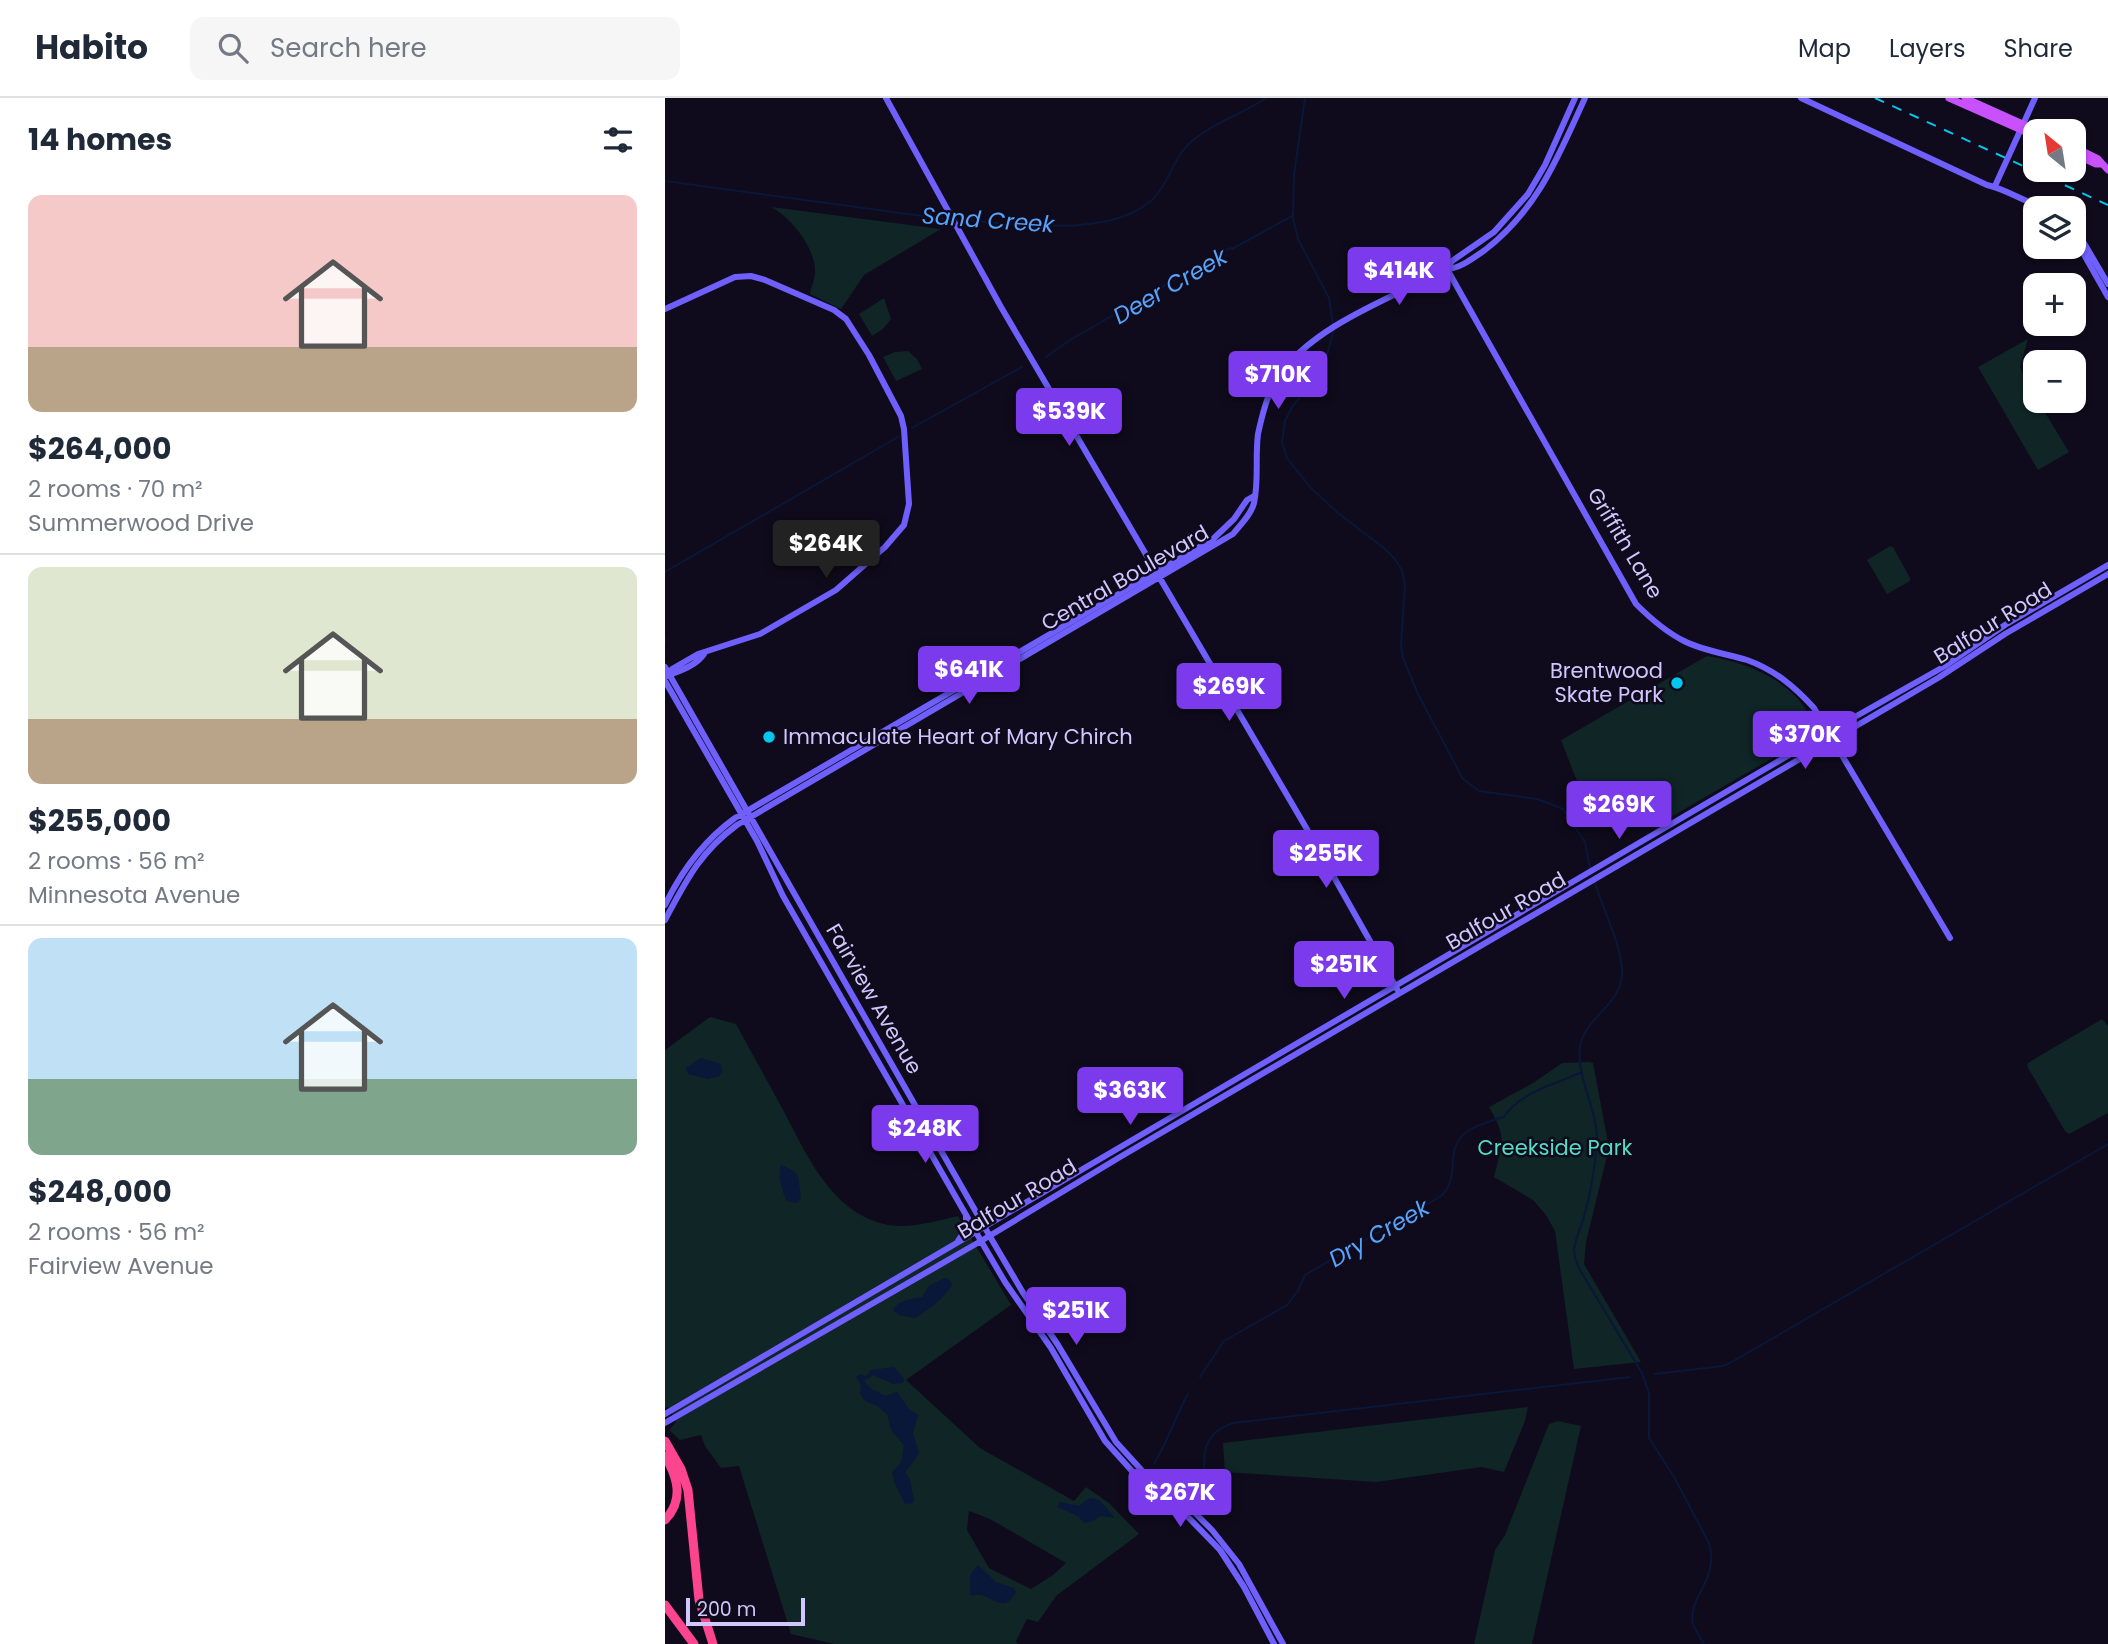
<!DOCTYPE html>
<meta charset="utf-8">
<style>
:root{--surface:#fff;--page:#f6f6f7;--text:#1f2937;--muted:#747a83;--line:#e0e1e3;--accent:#7c3aed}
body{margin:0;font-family:Poppins,sans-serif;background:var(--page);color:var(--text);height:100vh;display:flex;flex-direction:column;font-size:26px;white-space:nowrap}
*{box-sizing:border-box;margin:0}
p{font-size:23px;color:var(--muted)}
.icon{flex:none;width:38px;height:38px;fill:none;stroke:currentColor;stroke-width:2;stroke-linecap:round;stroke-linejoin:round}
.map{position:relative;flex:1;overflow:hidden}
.drawer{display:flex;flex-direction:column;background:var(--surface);width:665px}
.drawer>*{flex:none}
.needle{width:46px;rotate:330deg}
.fabs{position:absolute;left:1358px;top:21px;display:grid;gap:14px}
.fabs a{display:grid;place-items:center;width:63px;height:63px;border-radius:14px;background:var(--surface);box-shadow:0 2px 5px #0004;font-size:35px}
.scale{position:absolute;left:21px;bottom:18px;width:119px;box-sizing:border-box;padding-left:7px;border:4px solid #d1c7fe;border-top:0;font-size:19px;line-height:24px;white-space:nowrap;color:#d1c7fe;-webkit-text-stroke:5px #0f0b1c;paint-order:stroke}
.price{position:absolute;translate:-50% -60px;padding:0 16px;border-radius:7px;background:var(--accent);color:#fff;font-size:23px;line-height:46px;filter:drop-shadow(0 2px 4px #0008)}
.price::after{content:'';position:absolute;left:50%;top:42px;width:21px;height:16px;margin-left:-10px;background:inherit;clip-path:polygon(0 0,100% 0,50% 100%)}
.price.on{background:#222;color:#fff}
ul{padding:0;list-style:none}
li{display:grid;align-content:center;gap:14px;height:371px;padding:0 28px}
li+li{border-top:2px solid var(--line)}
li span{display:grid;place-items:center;height:217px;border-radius:14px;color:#555}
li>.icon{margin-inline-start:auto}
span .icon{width:126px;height:126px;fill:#fffc;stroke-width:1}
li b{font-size:30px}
h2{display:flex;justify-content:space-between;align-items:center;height:84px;padding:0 28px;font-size:30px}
header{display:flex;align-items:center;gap:42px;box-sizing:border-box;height:98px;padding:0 35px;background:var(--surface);border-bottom:2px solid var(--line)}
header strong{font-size:33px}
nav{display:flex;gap:38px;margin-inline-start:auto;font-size:24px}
.search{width:490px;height:63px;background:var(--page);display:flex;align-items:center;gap:18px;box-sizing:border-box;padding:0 24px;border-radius:14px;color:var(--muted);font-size:26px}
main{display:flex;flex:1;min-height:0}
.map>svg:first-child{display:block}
.green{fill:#0f2526;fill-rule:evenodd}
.water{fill:#091738}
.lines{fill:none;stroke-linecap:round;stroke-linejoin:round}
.stream{stroke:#091738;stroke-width:2}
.secondary{stroke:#6f60fd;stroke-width:6}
.primary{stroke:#c850fd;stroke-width:7}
.highway{stroke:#fd448f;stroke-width:9}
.rail{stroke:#03c6ee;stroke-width:2;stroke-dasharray:10 9;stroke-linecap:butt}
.poi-dot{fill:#03c6ee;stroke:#0f0b1c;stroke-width:2.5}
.labels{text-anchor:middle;stroke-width:5;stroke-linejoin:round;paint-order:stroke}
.street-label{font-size:21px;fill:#d1c7fe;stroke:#0f0b1c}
.poi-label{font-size:21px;fill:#d1c7fe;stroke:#0f0b1c;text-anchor:end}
.park-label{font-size:21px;fill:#55dcc4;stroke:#0f0b1c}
.water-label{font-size:23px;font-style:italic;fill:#57a4fd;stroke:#0f0b1c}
</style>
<header>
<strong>Habito</strong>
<div class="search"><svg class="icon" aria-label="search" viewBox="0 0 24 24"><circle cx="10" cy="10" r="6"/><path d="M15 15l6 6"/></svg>Search here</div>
<nav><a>Map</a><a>Layers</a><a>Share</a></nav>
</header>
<main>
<section class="drawer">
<h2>14 homes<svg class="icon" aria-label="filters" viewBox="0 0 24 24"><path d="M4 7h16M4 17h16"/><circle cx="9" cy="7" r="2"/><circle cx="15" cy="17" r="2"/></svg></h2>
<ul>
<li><span style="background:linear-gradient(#f6c9c9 70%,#b9a48a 0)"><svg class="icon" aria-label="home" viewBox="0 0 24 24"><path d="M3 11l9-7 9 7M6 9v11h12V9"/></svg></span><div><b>$264,000</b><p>2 rooms · 70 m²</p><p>Summerwood Drive</p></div></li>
<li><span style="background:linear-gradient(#dfe7d0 70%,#b9a48a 0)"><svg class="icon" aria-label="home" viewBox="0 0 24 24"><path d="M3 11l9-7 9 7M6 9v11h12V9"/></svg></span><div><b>$255,000</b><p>2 rooms · 56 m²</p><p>Minnesota Avenue</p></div></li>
<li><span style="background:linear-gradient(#bfe0f5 65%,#7fa58c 0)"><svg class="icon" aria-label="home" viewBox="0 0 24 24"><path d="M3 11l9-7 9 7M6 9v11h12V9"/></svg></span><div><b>$248,000</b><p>2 rooms · 56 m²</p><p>Fairview Avenue</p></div></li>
</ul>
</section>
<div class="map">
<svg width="1443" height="1546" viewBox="0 0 1443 1546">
<rect width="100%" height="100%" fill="#0f0b1c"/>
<path class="green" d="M106,109l170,22 -77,46 -23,34 -31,-15c1,-7 5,-14 5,-22 1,-23 -24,-55 -44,-65z
M219,200l7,21 -8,10 -11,7 -13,-22z
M1363,241l-8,28 15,34h3l31,51 -31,18 -60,-103z
M243,253l9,8 5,10 -26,12 -13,-24 12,-5z
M1225,448l3,1 17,31v3l-23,13 -20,-34z
M1042,558c32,5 68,18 90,42 9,10 15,22 22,33l-167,97 -10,-16 -62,-23 -19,-49z
M45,919l26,7c15,28 31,56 46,84 24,45 48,103 102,116 23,6 52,-3 74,-8l53,89 -105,75 74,68 94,53 12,-14 23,16 30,31 -83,62 -18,26 -11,-3 -11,22 2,3h-184l-43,-10 -52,-168 -18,2 -16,-22 -4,-11 -21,5 -11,-10 7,-8 -8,-15 -3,1v-358zM304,1413l21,8 76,44 -13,12 -22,14 -42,-21 -22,-38z
M1437,921l6,7v87l-39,21 -4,-3 -38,-65 1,-3z
M924,964l4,1 16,85 -23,94 -2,22 57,98 -67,7 -19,-138 -9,-16 -13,-15 -39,-23c8,-33 14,-38 -5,-70l44,-24 29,-20z
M863,1309l-3,14 -21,51 -22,-5 -106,15 -151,-10 -2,-29z
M893,1323l23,5 -49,218h-58l21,-94 10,-15 44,-111z"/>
<path class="water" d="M36,960l20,6 1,8 -3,4 -11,3 -20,-5 -2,-6z
M116,1067c22,9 16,10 20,33l-4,5 -10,-2c-5,-9 -10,-28 -6,-36z
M280,1180l5,2 2,5c-10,16 -22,23 -37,33l-16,-3 -6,-5c5,-10 18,-11 29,-13l7,-11z
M229,1269l10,12 -1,4 -10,1 -20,-9 -9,6 6,7 15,8 12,-4 12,17 9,6 -5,19 6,18 -4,8 -10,12 5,8 4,20 -1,3 -8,1 -10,-20 -3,-12 9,-10 3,-17 -13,-15 -4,-16 -10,-8 -12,-5 -5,-7 1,-9 -5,-8 4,-3 6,2 5,-6z
M428,1400l7,3 15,17 -15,-2 -7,5 -9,2 -6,-7 -21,-9 3,-5 19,4 9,-7z
M313,1467l18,17 18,6 2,4c-11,21 -21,7 -35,3 -3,-1 -7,1 -11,0v-20z"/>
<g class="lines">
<path class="stream" d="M640,0l-11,77 -1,43 5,21 31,59 4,27
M0,83l287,39
M292,122c53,3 155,20 197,-22 16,-17 20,-42 38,-57 22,-19 51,-27 74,-43
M669,232l-8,28 -12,22 -22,27 -7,14 -3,21 5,16 23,29 28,26 46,35 10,10 8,12 3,15 -4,60 2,13 15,36 45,85 16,12 58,8 26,10 22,33 5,26
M381,259l24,-17 160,-92 2,1 60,-33
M247,330l110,-61
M0,474l233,-135
M0,541v2
M930,785c8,27 28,64 27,92 -2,30 -33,40 -41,67 -8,30 17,67 16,99 -2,26 -6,53 -14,79 -3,10 -8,19 -9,30 0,7 3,14 6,20l62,103 7,20v45l25,39 35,66c11,37 -22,54 -16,81 2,6 8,14 11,20
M990,1276l68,-8 7,-3 378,-219
M535,1279l24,-36 63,-36 11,-14 7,-16 136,-79c11,-11 11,-21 12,-36 1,-30 27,-36 51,-43 16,-25 52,-33 78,-45
M489,1366c14,-23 21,-47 34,-70
M541,1394c-2,-30 -9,-57 27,-69l397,-46"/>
<path class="secondary" d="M221,0l115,209 307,524 89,158
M1136,0l186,87c23,5 43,22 66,23
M1330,88l40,-88
M1409,128l34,58
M1409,139l34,60
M782,171l189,335c15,15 30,28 48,37 20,10 43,13 63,19 28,10 48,27 67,48l136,230
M782,171l5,-8 42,-29 34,-38 17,-29 30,-67
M0,211l70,-32 16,-1 14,4 69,30 12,9 23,36 32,61 3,13 5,75 -5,21 -19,22 -49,43 -76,44 -62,20 -26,15 -3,5
M0,569l327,573 30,51 36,54 58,97 30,33 50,39 16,16 27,34 44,80
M0,579c13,-6 30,-10 39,-23
M0,583l92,160 26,55 198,345 24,41 46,66 54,93 35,39 49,38 31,32 24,37 30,57
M0,807c17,-35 38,-64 70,-87l478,-279 21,-20 13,-19 7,-4
M0,822c21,-39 35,-68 72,-95l496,-291c7,-9 18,-19 21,-31 5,-22 1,-46 4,-69 4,-19 9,-40 19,-56 36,-53 115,-80 170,-109 14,-1 26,-11 38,-19 53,-41 73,-93 100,-152
M293,1143l8,-12v-13
M0,1316l1165,-683 115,-65 60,-41 103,-60
M0,1325l316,-182 139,-84 818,-479 67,-44 103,-60"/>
<path class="primary" d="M1284,0l86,38
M1300,0l73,33
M1409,49l24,12 10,11
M1409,56l22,10h5"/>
<path class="highway" d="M0,1343l16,28 7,21 11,110 14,44
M0,1358c13,22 19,44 0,64
M0,1507l29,39"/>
<path class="rail" d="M1210,0l233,107"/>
</g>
<g class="poi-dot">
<circle cx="1012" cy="585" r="7"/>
<circle cx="104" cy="639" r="7"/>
</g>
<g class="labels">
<g class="street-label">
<text transform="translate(960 445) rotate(59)" y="7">Griffith Lane</text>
<text transform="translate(460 480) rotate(-30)" y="7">Central Boulevard</text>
<text transform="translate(1328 525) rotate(-32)" y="7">Balfour Road</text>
<text transform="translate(841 813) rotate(-30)" y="7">Balfour Road</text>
<text transform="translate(209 901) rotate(60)" y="7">Fairview Avenue</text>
<text transform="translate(352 1101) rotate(-31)" y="7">Balfour Road</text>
</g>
<g class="poi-label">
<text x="998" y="580">Brentwood<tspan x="998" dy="24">Skate Park</tspan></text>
<text x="118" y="646" text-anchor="start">Immaculate Heart of Mary Chirch</text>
</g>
<g class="park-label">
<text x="890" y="1057">Creekside Park</text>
</g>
<g class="water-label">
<text transform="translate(323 122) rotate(4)" y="8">Sand Creek</text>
<text transform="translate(505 188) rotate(-30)" y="8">Deer Creek</text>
<text transform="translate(714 1135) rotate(-30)" y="8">Dry Creek</text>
</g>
</g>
</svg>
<div class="fabs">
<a><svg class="needle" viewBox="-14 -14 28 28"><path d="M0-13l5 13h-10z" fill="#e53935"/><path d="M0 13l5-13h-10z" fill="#747a83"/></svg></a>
<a><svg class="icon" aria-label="layers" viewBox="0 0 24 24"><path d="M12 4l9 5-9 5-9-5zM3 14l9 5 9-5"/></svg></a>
<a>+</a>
<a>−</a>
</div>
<div class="scale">200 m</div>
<b class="price" style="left:734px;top:209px">$414K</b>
<b class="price" style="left:613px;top:313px">$710K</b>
<b class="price" style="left:404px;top:350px">$539K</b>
<b class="price on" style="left:161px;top:482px">$264K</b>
<b class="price" style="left:304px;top:608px">$641K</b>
<b class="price" style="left:564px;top:625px">$269K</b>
<b class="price" style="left:1140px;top:673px">$370K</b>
<b class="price" style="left:954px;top:743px">$269K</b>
<b class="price" style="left:661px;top:792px">$255K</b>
<b class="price" style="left:679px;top:903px">$251K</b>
<b class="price" style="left:465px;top:1029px">$363K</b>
<b class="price" style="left:260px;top:1067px">$248K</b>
<b class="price" style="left:411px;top:1249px">$251K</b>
<b class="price" style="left:515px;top:1431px">$267K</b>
</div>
</main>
